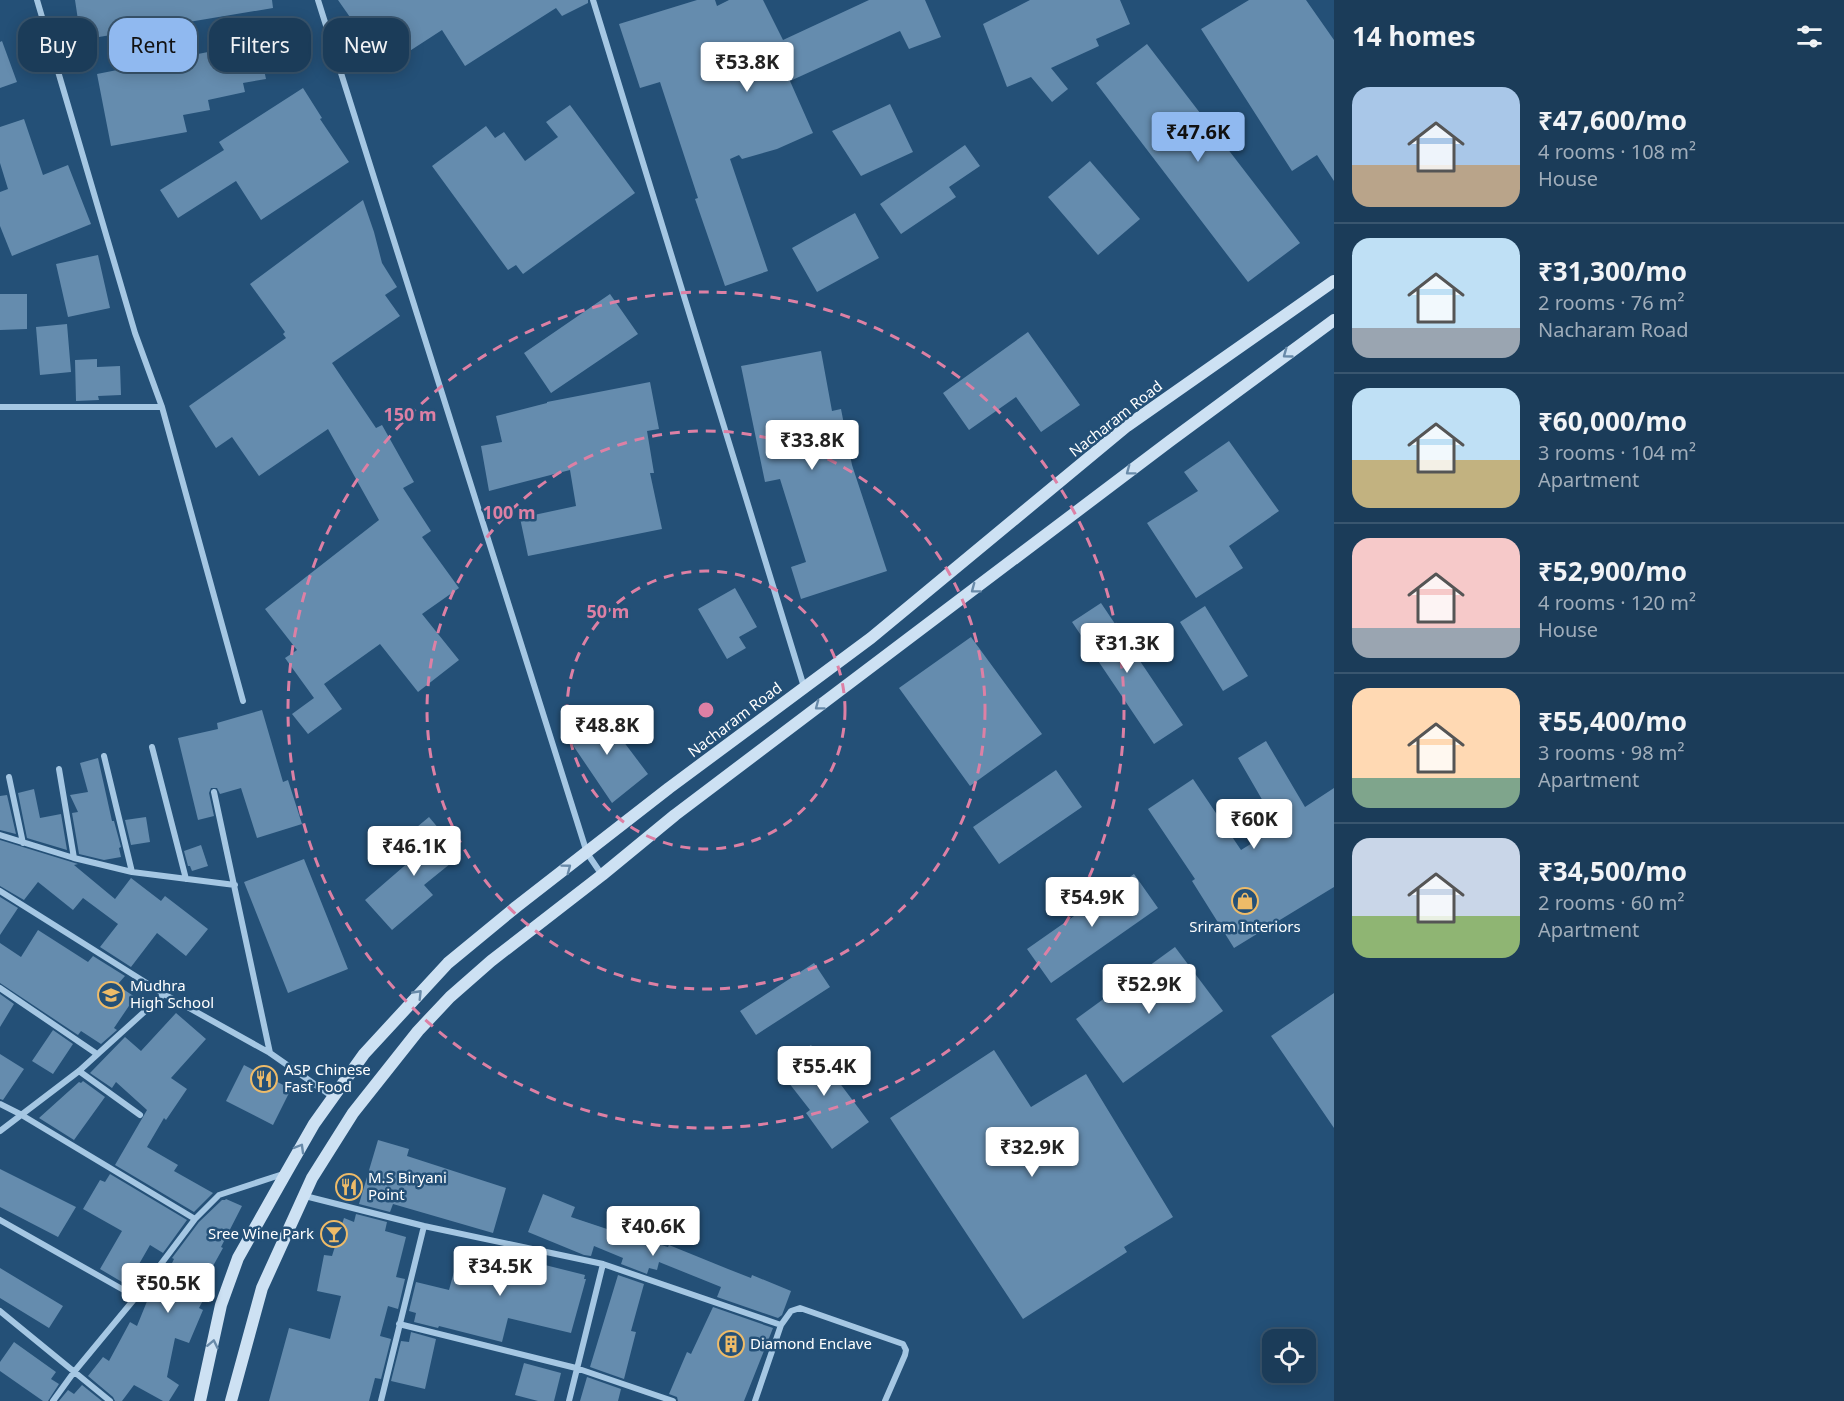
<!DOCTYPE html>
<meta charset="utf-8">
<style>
:root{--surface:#1b3c59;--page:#24435f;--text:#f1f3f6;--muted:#a0adba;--line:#39566f;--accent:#90b9f0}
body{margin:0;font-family:"Noto Sans",sans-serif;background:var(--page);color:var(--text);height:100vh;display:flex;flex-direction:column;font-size:22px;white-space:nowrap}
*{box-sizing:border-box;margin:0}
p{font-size:20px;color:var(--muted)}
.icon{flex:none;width:33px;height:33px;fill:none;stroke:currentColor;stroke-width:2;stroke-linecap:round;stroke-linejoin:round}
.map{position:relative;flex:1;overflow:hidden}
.drawer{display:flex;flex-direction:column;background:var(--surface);width:510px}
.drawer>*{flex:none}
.hud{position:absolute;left:18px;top:18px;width:570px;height:54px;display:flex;gap:12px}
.tools{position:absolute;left:1262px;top:1329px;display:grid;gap:12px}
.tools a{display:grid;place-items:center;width:54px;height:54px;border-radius:12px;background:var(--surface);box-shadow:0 3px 15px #0003,0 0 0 2px var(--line);font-size:30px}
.price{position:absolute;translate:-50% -51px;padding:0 14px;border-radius:6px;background:#fff;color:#222;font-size:20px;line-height:39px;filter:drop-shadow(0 2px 3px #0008)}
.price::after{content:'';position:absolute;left:50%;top:36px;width:18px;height:14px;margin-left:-9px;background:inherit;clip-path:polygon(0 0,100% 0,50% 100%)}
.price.active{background:var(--accent);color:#111}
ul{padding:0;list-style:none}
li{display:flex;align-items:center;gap:18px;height:150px;padding:0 18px}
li+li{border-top:2px solid var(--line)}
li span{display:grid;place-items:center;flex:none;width:168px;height:120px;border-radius:18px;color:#555}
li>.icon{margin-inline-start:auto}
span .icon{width:72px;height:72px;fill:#fffc;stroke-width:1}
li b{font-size:26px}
h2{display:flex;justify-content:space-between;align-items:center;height:72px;padding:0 18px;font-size:26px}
.pill{padding:0 21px;border-radius:18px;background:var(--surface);box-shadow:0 3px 15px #0003,0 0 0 2px var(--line);font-size:21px;line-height:54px}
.pill.active{background:var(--accent);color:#111}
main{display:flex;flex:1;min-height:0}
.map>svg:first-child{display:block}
.building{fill:#658cae}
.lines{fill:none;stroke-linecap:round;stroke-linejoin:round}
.minor{stroke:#a5c7e3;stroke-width:6}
.secondary{stroke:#cde1f3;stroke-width:12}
.oneway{stroke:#688aa9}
.ring{fill:none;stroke:#dd80a5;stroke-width:3;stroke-dasharray:10 8}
.labels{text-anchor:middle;stroke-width:5;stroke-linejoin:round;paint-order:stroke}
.street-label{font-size:15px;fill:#fff;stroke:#245077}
.poi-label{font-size:15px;fill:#fff;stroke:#245077;text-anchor:start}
.centre{fill:#dd80a5;stroke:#245077;stroke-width:3}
.ring-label{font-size:18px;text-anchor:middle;font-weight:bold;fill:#dd80a5;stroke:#245077;stroke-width:5;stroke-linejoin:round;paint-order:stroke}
</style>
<main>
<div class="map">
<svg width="1334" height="1401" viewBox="0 0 1334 1401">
<rect width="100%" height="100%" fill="#245077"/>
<path class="building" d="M75,0h197l1,8 -192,32z
M338,0h250v3l-26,13 -6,-8 -91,58 -23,-36 -37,24 -4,-8 -28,18 -14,-20 7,-4z
M697,0h18l2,6 12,-6h34l20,40 86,-40h56l16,37 -32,12 -9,-18 -110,50 23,52 -36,16 -35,10 -3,-4 -9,4 38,112 -43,15 -30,-87 3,-1 -38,-116 -20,6 -21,-64z
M1030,0h90l10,24 -34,15 3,7 -48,22 17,21 -16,13 -21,-25 -24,10 -24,-63z
M1249,0h57l28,40v141l-17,-26 -25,16 -91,-142z
M2,41l15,41 -17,6v-46z
M258,42l8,37 -23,4 2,9 -37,8 2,10 -27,5 4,17 -76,14 -14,-72z
M1147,44l153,199 -52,39 -152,-199z
M303,88l19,30 -2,1 29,43 -88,58 -25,-39 -58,37 -18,-28 64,-40 -5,-8z
M890,104l23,48 -52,24 -29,-45z
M570,105l65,88 -112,81 -7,-9 -8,5 -76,-104 54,-40 9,12 9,-6 21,29 33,-24 -12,-15z
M24,119l19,56 25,-10 23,59 -79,32 -12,-30v-34l8,-3 -8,-26v-36z
M965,145l15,21 -31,21 7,10 -55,37 -21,-30z
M1090,161l50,58 -42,36 -50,-58z
M363,200l11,32 8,31 15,24 -12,8 15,21 -68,47 44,65 6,-3 32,57 -11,6 28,43 -9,6 37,51 -37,26 37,46 -41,32 -38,-48 -56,40 18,25 -34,25 -16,-20 22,-16 -29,-40 12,-8 -32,-41 114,-89 -51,-91 -69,47 -27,-39 -16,11 -27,-42 97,-68 -3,-4 2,-2 -35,-48z
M855,213l24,45 -62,34 -25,-44z
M98,255l12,53 -42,9 -12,-53z
M0,294h27v35l-27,1z
M610,294l28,40 -87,59 -27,-40z
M67,324l4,48 -31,3 -4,-48z
M1028,332l52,73 -39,27 -25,-35 -47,33 -26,-37z
M821,351l11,60 9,-2 11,56 35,106 -86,28 -10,-32 15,-5 -26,-83 -15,3 -24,-116z
M97,359v8l23,-1 1,29 -23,1 1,4 -23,1 -1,-41z
M650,382l9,47 -12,2 7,42h-4l12,56 -134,27 -8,-38 56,-12 -6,-36 -81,21 -8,-45 21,-4 -6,-26 51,-13v-1z
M1229,441l50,70 -50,35 14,22 -47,30 -49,-75 51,-32 -14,-19z
M735,588l22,39 -18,10 7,11 -19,11 -29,-50z
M1101,603l82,122 -29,19 -82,-122z
M1205,606l43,70 -25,15 -43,-69z
M971,637l71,97 -72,52 -71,-98z
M599,709l49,65 -36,29 -46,-68z
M262,710l21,72 5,-2 14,44 -45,14 -16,-50 -21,6 -3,-6h-6l-2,5 5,23 -16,4 -20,-82 40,-9 -1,-6z
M1266,741l39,66 29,-19v99l-100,61 -42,-67 3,-2 -47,-70 45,-30 48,71 37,-23 -40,-69z
M98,758l14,63h2l7,26 -2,1 2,9 -17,3 -25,-6 -7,-41 6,-1 -8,-17 18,-3 -8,-29z
M1056,770l26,37 -83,57 -26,-37z
M34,789l6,29 21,-4 6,36 -40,-12 -9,-45z
M7,795l9,39 -16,-4v-34z
M146,817l4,25 -19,3 -6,-25z
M429,817l32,38 -37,30 9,10 -41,35 -27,-30 60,-52 -14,-16z
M0,840l78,24 -4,1 41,34 16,-21 30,23 4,-5 43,33 -22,27 -29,-23 -26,34 -31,-20 18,-23 -35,-26 -10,12 -35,-28 -14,18 -24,-14z
M201,845l7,21 -16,5 -2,-5h-2l-4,-15z
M304,859l44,110 -60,24 -44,-111z
M1134,874l24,34 -107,75 -24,-34z
M0,897l18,11 -18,27z
M38,930l50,32 5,-6 32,20 -8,9 18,12 -21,31 3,2 -16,14 -20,-13 -3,4 -78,-52v-40l21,14z
M1175,947l48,64 -100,72 -47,-64z
M814,963l16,24 -74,48 -16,-24z
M1334,993v135l-63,-92z
M0,994l14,10 -14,23z
M176,1013l30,26 -35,39 16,11 -21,31 -2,-2 -17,29 31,18 -4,6 39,22 -19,19 -79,-47 32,-55 -31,-28 -4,6 -22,-15 35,-36 16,14z
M53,1030l20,14 -20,30 -21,-13z
M811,1045l58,77 -37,27 -26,-36 4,-3 -32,-41z
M994,1050l37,57 55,-33 87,143 -49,30 3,5 -104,67 -133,-201z
M0,1054l24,15 -21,31 -3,-1z
M244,1065l47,24 -18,36 -47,-24z
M83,1081l22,16 -31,43 -35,-22 40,-36 2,1z
M378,1140l31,9 -2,7 99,32 -13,45 -100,-29 -3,8 -31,-8z
M0,1169l76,38 -18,30 -58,-30z
M110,1174l77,46 -24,33 -13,-8 -23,40 -27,-16 22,-38 -39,-22 17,-29 5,2z
M543,1194l32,13 -4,10 45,15 1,-2 27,10 24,7 1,-2 59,24 23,9 1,-3 39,16 -9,24 -4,3 -61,-21 4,-10 -62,-25 -2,8 -8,-2 -2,6 -26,-10 2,-6 -29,-12 -3,10 -7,-1 -56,-23z
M226,1199l16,7 -21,41 2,1 -10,18 2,1 -10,19 4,3 -10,19 4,2 -14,33 -14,-5 -8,39 12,8 -10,16h-6l-29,-16 -12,16h-7l-2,-4 -25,-21 15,-19 6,4 21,-39 7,4 15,-37 6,3 16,-33 -2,-1 27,-36 23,-22h3z
M356,1214l31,8 -2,9 21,6 -10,40 9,2 -7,30 -10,-3 -8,30 11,3 -10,40 -6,-1 -6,23h-100l20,-73 41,11 11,-43 -24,-5 7,-36 8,1 12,-38 10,4z
M460,1250l68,17 1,-6 56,14 -1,4h2l-15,54 -63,-15 -6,24 -63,-16 -1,2 -24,-6 2,-9 -7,-2 7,-29 33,8z
M0,1268l63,38 -14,22 -49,-30z
M618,1275l26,9 -13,47 5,1 -12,47 -34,-12z
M713,1307l60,21 -29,73h-66l-1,-4 -8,-3 18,-42 4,2z
M411,1332l25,7 -11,50 -34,-8 10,-40 8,1z
M14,1342l42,30 -5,7 8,5 -11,17h-5l-43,-30v-9z
M524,1363l37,10 -7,28h-16l-23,-6z
M587,1377l34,12 -3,12h-38z
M82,1385l20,16h-43l9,-11 6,4z"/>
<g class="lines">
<path class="minor" d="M37,0l98,333 27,74 81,294
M318,0l269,853 15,22
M593,0l211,687
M0,407h162
M152,747l34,132
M104,756l28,116
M59,769l15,89
M9,777l14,66
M214,792l56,261
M0,835l74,23 58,14 103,13
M0,891l164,103 106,59 63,44
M0,988l97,66
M79,1071l61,44
M0,1104l20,10 175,105
M0,1131l79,-60 85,-77
M305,1196l119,30 179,38 178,61 -26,76
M0,1220l136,77
M0,1311l110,90
M399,1324l177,44 97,33
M781,1325l10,-14 9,-3 103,36 3,6 -1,5 -20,46
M53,1401l21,-29 62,-75 59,-78 24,-24 64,-21
M381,1401l43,-175
M569,1401l34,-137"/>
<path class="secondary" d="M200,1401l21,-96 17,-47 48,-85 28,-49 50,-70 84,-91 68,-56 153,-119 202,-150 256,-212 207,-145
M231,1401l31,-113 50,-110 41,-65 65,-82 32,-34 41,-36 111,-86 73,-60 495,-374 164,-121"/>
</g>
<defs><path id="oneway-chevron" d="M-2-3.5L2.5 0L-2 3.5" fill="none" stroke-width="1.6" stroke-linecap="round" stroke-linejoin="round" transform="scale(1.5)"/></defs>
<g class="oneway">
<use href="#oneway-chevron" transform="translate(1287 354) rotate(144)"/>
<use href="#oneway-chevron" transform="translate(1130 471) rotate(143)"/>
<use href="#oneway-chevron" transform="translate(975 589) rotate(143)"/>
<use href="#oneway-chevron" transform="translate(819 706) rotate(143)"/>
<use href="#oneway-chevron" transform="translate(567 868) rotate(-37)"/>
<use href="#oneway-chevron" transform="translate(418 994) rotate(-46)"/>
<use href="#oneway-chevron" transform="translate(300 1148) rotate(-60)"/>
<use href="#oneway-chevron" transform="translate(213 1344) rotate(-78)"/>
</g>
<g class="ring">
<circle cx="706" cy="710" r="139"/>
<circle cx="706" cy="710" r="279"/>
<circle cx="706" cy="710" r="418"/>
</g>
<defs>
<symbol id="shop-ring" viewBox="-11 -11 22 22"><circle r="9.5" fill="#245077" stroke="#eebb68" stroke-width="1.5"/><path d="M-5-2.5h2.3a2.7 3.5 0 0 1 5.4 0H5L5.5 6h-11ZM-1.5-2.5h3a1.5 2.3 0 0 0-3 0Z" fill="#eebb68"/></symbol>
<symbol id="school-ring" viewBox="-11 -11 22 22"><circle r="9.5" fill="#245077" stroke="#eebb68" stroke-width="1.5"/><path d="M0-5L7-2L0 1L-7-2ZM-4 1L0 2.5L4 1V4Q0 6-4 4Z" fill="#eebb68"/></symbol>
<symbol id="restaurant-ring" viewBox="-11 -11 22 22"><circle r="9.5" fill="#245077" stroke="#eebb68" stroke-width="1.5"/><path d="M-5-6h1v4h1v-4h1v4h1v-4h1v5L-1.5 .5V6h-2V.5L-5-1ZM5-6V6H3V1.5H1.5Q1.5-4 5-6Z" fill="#eebb68"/></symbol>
<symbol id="bar-ring" viewBox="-11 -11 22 22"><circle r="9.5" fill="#245077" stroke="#eebb68" stroke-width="1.5"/><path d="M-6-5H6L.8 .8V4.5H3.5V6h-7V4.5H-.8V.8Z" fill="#eebb68"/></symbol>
<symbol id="building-ring" viewBox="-11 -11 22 22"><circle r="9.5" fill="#245077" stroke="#eebb68" stroke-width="1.5"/><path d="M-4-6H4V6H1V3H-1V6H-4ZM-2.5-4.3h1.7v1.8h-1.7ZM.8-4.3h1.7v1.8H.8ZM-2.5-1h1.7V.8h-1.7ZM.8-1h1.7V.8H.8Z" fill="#eebb68"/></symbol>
</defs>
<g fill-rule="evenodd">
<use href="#shop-ring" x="1230" y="886" width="30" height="30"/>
<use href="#school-ring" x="96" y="980" width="30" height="30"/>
<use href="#restaurant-ring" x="249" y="1064" width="30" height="30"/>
<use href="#restaurant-ring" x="334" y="1172" width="30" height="30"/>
<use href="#bar-ring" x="319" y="1219" width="30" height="30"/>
<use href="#building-ring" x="716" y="1329" width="30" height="30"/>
</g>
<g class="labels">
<g class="street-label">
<text transform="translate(1116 419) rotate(-38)" y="5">Nacharam Road</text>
<text transform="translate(735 720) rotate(-37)" y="5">Nacharam Road</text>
</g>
<g class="poi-label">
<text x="1245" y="932" text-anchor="middle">Sriram Interiors</text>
<text x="130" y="991">Mudhra<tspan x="130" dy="17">High School</tspan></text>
<text x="284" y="1075">ASP Chinese<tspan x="284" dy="17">Fast Food</tspan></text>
<text x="368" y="1183">M.S Biryani<tspan x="368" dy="17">Point</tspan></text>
<text x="314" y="1239" text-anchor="end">Sree Wine Park</text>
<text x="750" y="1349">Diamond Enclave</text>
</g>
</g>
<circle cx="706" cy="710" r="9" class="centre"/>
<g class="ring-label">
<text x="410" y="421">150 m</text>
<text x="509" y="519">100 m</text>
<text x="608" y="618">50 m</text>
</g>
</svg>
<div class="tools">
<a><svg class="icon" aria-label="locate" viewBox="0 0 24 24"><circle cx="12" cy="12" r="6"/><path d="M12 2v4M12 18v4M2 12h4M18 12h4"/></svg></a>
</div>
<b class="price" style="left:747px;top:93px">₹53.8K</b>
<b class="price active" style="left:1198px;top:163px">₹47.6K</b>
<b class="price" style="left:812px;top:471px">₹33.8K</b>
<b class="price" style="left:1127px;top:674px">₹31.3K</b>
<b class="price" style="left:607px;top:756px">₹48.8K</b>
<b class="price" style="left:1254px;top:850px">₹60K</b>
<b class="price" style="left:414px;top:877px">₹46.1K</b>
<b class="price" style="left:1092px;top:928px">₹54.9K</b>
<b class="price" style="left:1149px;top:1015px">₹52.9K</b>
<b class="price" style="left:824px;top:1097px">₹55.4K</b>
<b class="price" style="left:1032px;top:1178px">₹32.9K</b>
<b class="price" style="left:653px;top:1257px">₹40.6K</b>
<b class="price" style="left:500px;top:1297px">₹34.5K</b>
<b class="price" style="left:168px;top:1314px">₹50.5K</b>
<div class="hud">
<a class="pill">Buy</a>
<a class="pill active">Rent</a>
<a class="pill">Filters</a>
<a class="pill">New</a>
</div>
</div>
<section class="drawer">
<h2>14 homes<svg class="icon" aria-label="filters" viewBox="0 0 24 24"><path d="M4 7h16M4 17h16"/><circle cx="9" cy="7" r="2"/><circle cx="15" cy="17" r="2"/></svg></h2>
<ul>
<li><span style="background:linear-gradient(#a9c7e8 65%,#b9a48a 0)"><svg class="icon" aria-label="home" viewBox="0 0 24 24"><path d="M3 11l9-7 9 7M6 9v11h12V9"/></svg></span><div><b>₹47,600/mo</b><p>4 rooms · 108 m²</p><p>House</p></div></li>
<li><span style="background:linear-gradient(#bfe0f5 75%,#9aa5b1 0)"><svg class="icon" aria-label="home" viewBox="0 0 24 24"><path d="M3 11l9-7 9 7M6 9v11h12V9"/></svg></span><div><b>₹31,300/mo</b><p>2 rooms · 76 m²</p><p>Nacharam Road</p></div></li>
<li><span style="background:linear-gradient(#bfe0f5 60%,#c2b280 0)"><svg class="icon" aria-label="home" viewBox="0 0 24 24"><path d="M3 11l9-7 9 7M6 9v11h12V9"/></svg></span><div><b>₹60,000/mo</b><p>3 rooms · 104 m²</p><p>Apartment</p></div></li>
<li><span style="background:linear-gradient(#f6c9c9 75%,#9aa5b1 0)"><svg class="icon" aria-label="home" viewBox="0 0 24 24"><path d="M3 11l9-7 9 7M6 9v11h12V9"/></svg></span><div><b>₹52,900/mo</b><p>4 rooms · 120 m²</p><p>House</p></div></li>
<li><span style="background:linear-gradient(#ffd9b3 75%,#7fa58c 0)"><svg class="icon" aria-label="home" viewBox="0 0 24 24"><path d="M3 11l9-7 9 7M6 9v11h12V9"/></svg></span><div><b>₹55,400/mo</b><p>3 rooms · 98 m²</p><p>Apartment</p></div></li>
<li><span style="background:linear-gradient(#c9d6e8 65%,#8fb573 0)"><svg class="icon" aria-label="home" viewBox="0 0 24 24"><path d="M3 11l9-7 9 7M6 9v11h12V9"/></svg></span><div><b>₹34,500/mo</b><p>2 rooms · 60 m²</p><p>Apartment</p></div></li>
</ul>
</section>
</main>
